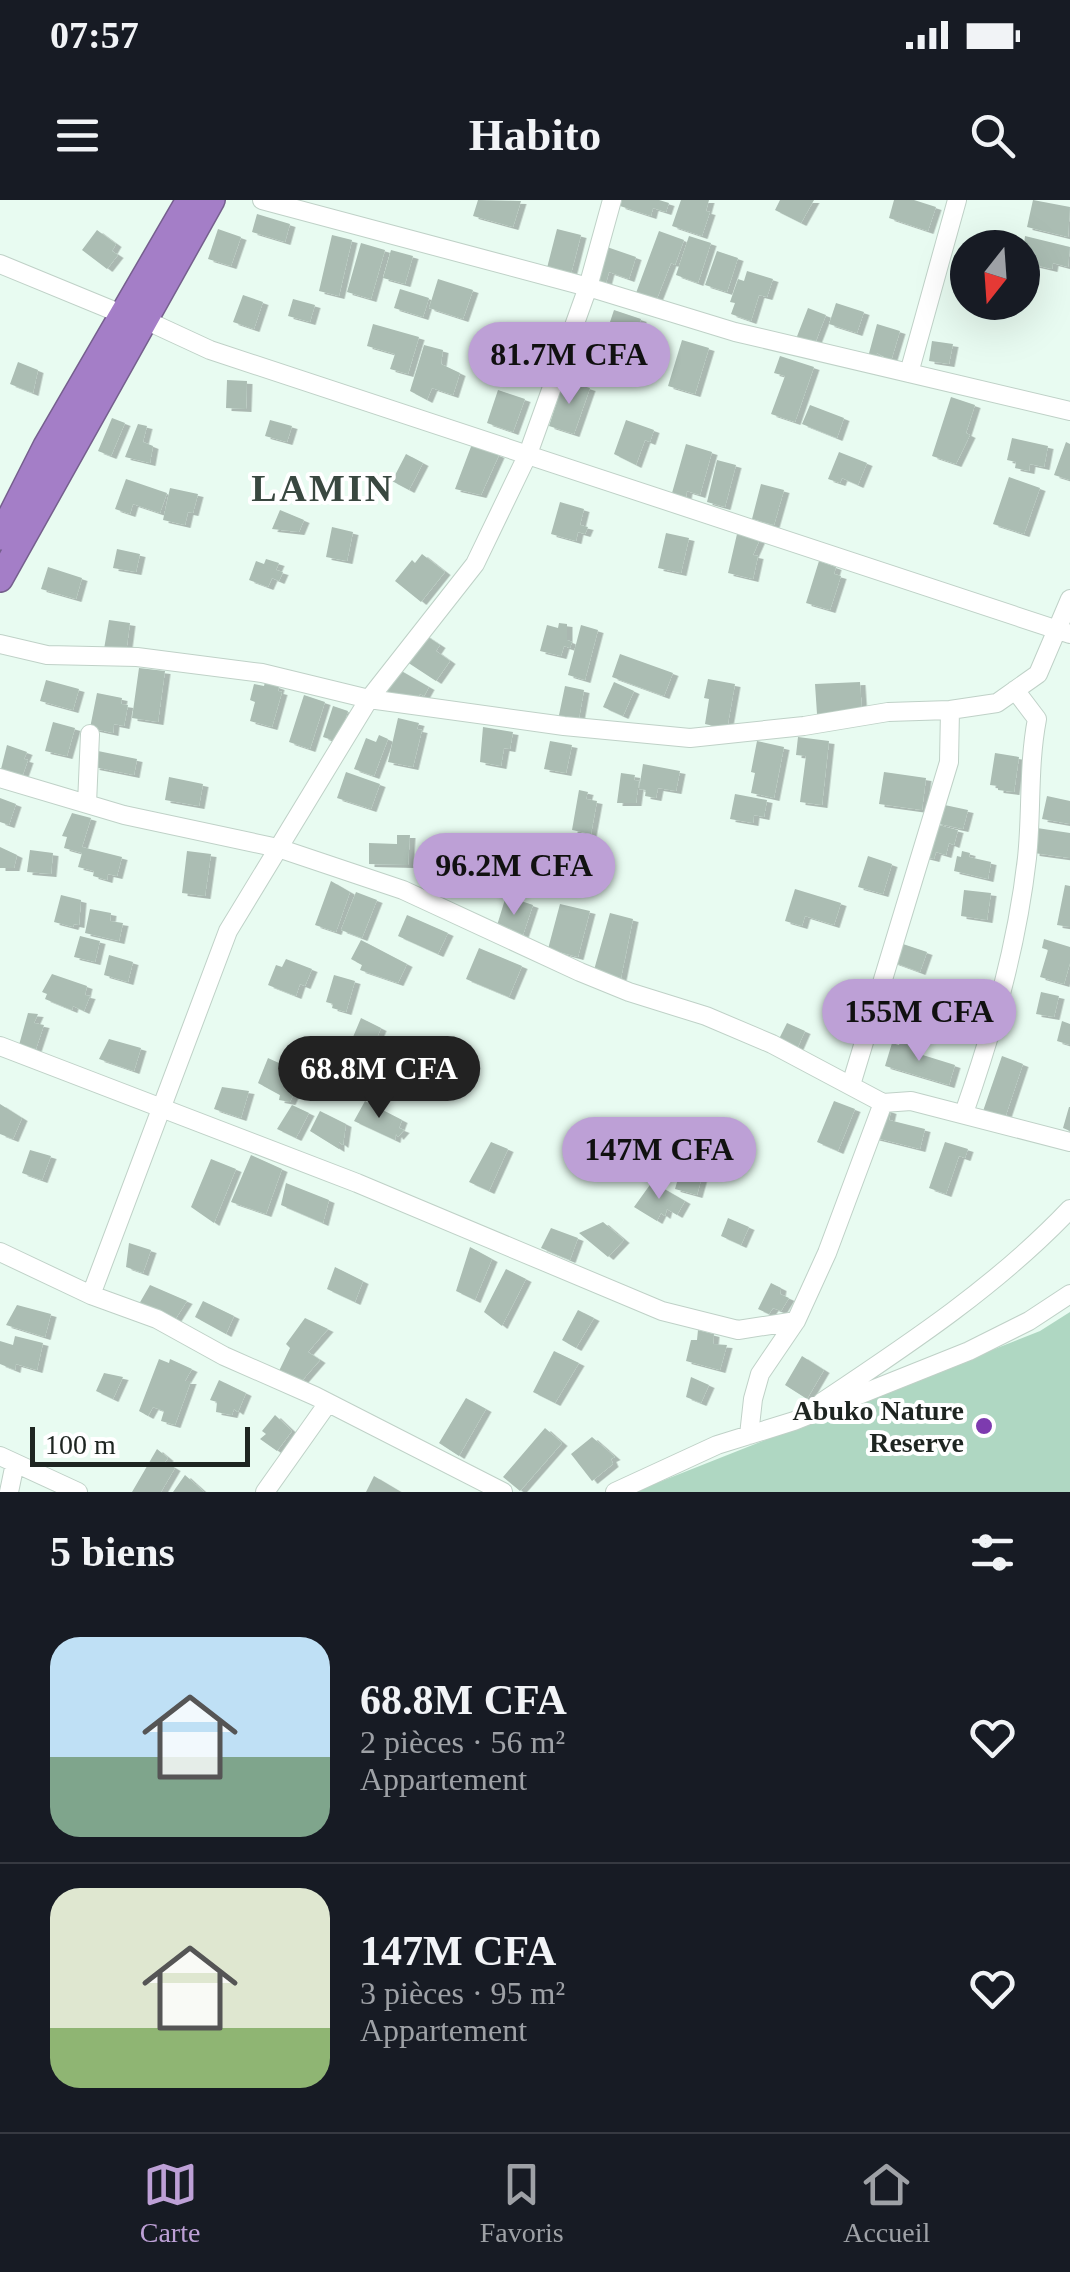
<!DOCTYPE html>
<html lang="fr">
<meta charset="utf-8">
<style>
:root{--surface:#171b24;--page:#242831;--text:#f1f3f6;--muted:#9ea1a6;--line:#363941;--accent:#bda0d6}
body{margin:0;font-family:Georgia,serif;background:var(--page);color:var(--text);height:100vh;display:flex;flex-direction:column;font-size:38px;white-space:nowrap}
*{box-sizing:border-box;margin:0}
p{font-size:32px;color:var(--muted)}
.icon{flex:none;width:55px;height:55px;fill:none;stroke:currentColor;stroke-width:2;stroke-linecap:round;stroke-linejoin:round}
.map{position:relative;height:1292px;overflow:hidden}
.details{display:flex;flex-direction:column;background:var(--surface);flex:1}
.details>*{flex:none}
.needle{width:65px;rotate:197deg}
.tools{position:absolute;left:950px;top:30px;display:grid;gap:20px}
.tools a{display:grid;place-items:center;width:90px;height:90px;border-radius:50%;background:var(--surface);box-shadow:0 10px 40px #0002;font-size:50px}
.scale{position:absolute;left:30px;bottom:25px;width:220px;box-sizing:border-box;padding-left:10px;border:5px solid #1e2521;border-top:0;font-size:28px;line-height:35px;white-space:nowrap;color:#1e2521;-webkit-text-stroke:8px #fff;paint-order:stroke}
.price{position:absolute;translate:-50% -85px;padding:0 22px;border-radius:35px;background:var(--accent);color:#111;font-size:32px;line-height:65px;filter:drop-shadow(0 2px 5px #0008)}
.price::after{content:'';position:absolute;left:50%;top:60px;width:30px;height:22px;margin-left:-15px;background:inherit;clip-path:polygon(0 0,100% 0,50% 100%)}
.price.current{background:#222;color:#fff}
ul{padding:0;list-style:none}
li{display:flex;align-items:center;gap:30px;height:250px;padding:0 50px}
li+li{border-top:2px solid var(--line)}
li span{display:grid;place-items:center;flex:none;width:280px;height:200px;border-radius:30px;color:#555}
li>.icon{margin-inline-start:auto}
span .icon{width:120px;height:120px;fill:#fffc;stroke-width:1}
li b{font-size:42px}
h2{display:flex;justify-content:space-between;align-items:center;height:120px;padding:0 50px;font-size:42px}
.status{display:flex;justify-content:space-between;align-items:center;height:70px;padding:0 50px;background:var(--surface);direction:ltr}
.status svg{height:28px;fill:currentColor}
header{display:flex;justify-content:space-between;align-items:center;height:130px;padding:0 50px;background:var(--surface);font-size:45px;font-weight:600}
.menu{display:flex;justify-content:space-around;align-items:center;height:140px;border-top:2px solid var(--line);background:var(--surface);font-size:28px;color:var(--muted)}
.menu a{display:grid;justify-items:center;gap:5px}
.menu .current{color:var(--accent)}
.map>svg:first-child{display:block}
.green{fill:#afd7c2}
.building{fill:#abbdb3;filter:url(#shadow)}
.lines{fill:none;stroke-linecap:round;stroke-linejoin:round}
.minor-casing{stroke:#bfd1c7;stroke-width:20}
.highway-casing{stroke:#755f8d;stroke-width:28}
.minor{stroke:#fff;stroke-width:18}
.highway{stroke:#a47ec7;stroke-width:25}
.poi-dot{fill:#7d3baf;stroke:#fff;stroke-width:4}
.labels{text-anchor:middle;stroke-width:8;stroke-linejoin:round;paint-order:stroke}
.poi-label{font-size:28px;font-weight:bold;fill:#1e2521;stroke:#fff;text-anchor:end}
.district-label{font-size:38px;font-weight:bold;letter-spacing:2.5px;fill:#394840;stroke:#fff}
</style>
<div class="status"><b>07:57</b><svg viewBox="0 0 49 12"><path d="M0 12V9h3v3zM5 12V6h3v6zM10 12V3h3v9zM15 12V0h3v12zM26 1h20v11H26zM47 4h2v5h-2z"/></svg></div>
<header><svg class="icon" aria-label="menu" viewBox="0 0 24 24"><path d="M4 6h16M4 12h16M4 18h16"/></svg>Habito<svg class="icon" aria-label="search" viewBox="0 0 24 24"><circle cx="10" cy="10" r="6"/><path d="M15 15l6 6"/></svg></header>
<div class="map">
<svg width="1070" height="1292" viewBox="0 0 1070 1292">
<defs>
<filter id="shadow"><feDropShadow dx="5.5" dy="3" stdDeviation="0" flood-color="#0004"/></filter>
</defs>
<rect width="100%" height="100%" fill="#e8fbf1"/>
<path class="green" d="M1070,1112v180h-436l406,-161z"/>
<path class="building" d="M478,0l43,1 -8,26 -40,-11z
M622,0h37l10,3 -3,9 -13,-4 -2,8 -31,-10z
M681,0h28l-3,11 4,1 -8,24 -30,-10z
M780,0h34l-13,23 -26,-13z
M894,0h20l22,7 -8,24 -39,-13z
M1033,0l37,7 -2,30 -41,-10z
M257,14l33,10 -5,18 -33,-10z
M218,29l23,8 -10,29 -23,-7z
M557,29l24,6 -10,39 -24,-6z
M97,30l19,14 -4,7 6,4 -11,14 -25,-19z
M659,31l25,9 -9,25 -4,-2 -15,38 -20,-8z
M332,35l20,5 -13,56 -20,-5z
M689,36l22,7 -13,40 -22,-8z
M1025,36l45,11 -2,20 -15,-4 -1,6 -30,-7z
M361,43l24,7 -14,49 -24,-7z
M607,47l29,10 -7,22 -20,-7 -4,15 -10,-3z
M391,50l22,6 -8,28 -22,-6z
M717,51l21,7 -11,34 -22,-7z
M747,71l26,8 -6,18 -8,-2 -8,26 -20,-7 4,-11 -5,-1 8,-23 6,2z
M438,79l35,11 -10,29 -34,-11z
M400,89l29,9 -6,19 -29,-9z
M243,95l20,7 -9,27 -21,-7z
M293,99l22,6 -5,17 -22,-6z
M836,103l28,9 -7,21 -28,-9z
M808,108l18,7 -12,31 -18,-7z
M614,110l27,9 -8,24 -22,-8 -14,39 -28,-9 14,-39 23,8z
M373,124l46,13 -11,37 -18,-5 5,-15 -28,-8z
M877,124l23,7 -9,30 -14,-8 -1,6 -8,-2z
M682,140l27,8 -14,46 -27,-8z
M932,141l21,3 -4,20 -20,-3z
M424,145l19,5 -2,14 19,9 -7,22 -21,-7 -5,12 -17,-9z
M780,156l34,11 -19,55 -24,-8 14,-38 -11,-3z
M18,162l20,8 -5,23 -23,-9z
M227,180l20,1 -1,28 -20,-1z
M564,180l26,8 -16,46 -25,-8z
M498,190l27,9 -12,33 -26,-9z
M951,197l24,8 -9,28 4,2 -14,29 -24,-8z
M810,205l34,13 -7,20 -35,-14z
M112,218l13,5 -14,33 -13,-5z
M270,220l22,6 -5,16 -22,-6z
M626,220l28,10 -4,12 -5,-2 -9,25 -22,-11z
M138,224l9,2 -4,16 10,4 -3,17 -25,-6z
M1012,238l36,8 -4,21 -14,-3 -1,7 -14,-3 1,-6 -9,-2z
M1066,242l4,2v36l-16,-5z
M472,244l27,11 -18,40 -26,-6z
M686,244l26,8 -12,43 -13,-4 -1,6 -14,-4z
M839,252l28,11 -9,22 -16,-7 -2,5 -12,-4z
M406,254l17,9 -14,27 -17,-9z
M717,260l19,5 -11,42 -18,-5z
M1009,277l31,11 -16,46 -31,-10z
M126,279l41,14 -7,20 -27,-9 -3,10 -15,-5z
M761,284l23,6 -10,35 -22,-6z
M170,288l28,6 -5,19 -5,-1 -3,13 -22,-5z
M560,302l24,7 -4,16 8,2 -3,7 -7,-2 -2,9 -25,-7z
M280,310l24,10 -5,12 -27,-3z
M332,327l21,5 -6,29 -21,-4z
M666,333l23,5 -8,35 -23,-5z
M737,334l23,5 -7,16 5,1 -5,23 -25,-6z
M117,349l23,5 -4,18 -23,-4z
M422,354l23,18 -24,30 -26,-21 17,-21 3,3z
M266,359l13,4 -3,7 7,2 -4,9 -7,-3 -4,9 -19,-7 7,-19 8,3z
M819,361l17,6 -2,7 7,2 -11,34 -24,-7z
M48,367l34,11 -6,21 -35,-10z
M109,420l21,3 -4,30 -22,-4z
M559,423l8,1v16l5,2 -2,6 -6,-2 -3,10 -21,-5 7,-26 11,3z
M581,425l17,5 -13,50 -17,-5z
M422,433l18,12 -4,6 14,10 -14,20 -32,-21z
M620,454l53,19 -9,23 -52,-19z
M139,468l26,3 -7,51 -26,-4z
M396,468l33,19 -5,9 -4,-2 -3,5 -7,-4 -4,7 -23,-13z
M708,479l27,5 -8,45 -22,-5 4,-25 -5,-1z
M46,480l33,9 -6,21 -33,-9z
M265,482l14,5 -1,4 4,1 -10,35 -22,-6 5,-19 -5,-2 4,-16 10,2z
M614,482l20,9 -11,25 -20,-9z
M860,482l2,30 -45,2 -2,-30z
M565,486l19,4 -6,34 -20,-4z
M97,493l25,5 -1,6 7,1 -4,21 -10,-2 -1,9 -23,-5z
M304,495l21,7 -15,47 -21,-7z
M333,506l15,5 -10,31 -15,-5z
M398,518l21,5 -2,6 5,1 -9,37 -25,-5z
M53,522l22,6 -8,28 -22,-5z
M483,527l30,5 -3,17 -6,-1 -3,18 -21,-4z
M379,535l9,4 -14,37 -20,-7 12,-31 10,4z
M798,537l31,4 -7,64 -22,-3 6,-46 -10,-1z
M550,541l22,4 -6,28 -22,-4z
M757,541l27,6 -10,51 -23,-5 4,-20 -4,-1z
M7,545l20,7 -3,7 4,1 -7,20 -21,-7z
M98,551l39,8 -3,16 -40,-8z
M995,553l24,4 -5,35 -16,-2v-4l-8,-1z
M643,564l37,7 -4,20 -18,-3 -2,10 -11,-2 1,-6 -7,-1z
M346,572l34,12 -9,25 -34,-11z
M884,572l42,6 -4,32 -43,-6z
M621,573l14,2 -1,5 5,1 -3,22h-19z
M169,577l34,7 -4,22 -34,-6z
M579,590l9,2 -2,7 11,2 -6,33 -19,-4z
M735,594l32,6 -3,17 -10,-2 -1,8 -23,-4z
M1047,596l23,5v23l-28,-5z
M0,598l16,6 -7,21 -9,-3z
M940,604l28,6 -5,19 -28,-6z
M72,613l19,5 -9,29 40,10 -5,19 -9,-2 -1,6 -14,-4 1,-5 -16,-4 4,-14 -18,-5 3,-11 -5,-1z
M931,623l27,7 -4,15 -5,-2 -3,12 -10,-3 -2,7 -12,-3z
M1037,628l33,5v25l-36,-5z
M397,635h13l-2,30 -39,-1v-21l28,1z
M0,647l17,8 -3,13h-14z
M452,648l41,16 -3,8 7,2 -7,18 -48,-19z
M30,650l23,3 -2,21 -24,-2z
M187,651l24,3 -6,42 -23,-3z
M962,651l8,2 -1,4 22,5 -3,17 -34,-8 3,-15 4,1z
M868,656l24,8 -9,30 -25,-7z
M331,681l19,11 -14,40 -21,-7z
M1065,685l5,1v41l-13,-2z
M795,689l46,14 -7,22 -29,-9 -3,10 -17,-5z
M964,690l27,3 -4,27 -26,-4z
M356,692l21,8 -15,38 -21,-8z
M61,695l20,5 -2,25 -5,-1 -1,3 -19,-5z
M506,696l27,9 -12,36 -26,-9z
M560,704l30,7 -12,46 -30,-8z
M90,709l21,4 -1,8 13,2 -4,18 -34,-8z
M610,713l23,6 -12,59 -27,-8z
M407,715l41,18 -10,21 -40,-18z
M80,736l20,5 -5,21 -21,-5z
M1044,739l26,8v16l-6,21 -24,-7 8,-27 -6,-2z
M361,740l46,24 -9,19 -38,-13 2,-5 -11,-6z
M897,742l30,10 -7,20 -30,-11z
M479,748l43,18 -13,31 -43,-18z
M109,755l24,7 -5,20 -24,-7z
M286,759l26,10 -7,17 -5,-2 -4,12 -28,-11 8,-20 6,2z
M52,774l35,12 -2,9 5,1 -6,15 -11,-5 -1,4 -27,-11 2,-5 -5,-2z
M334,775l21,6 -9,31 -14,-4 1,-4 -7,-2z
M1041,792l18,4 -5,21 -18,-3z
M28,813l10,1 -4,9 10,2 -8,24 -17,-4z
M361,818l20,10 -20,48 -21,-8z
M1062,821l8,3v21l-13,-4z
M787,823l18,8 -12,27 -19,-9z
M109,839l32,9 -7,23 -35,-12z
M900,842l14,4 -1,6 42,13 -6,20 -64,-19 7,-23 7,2z
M1002,856l21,8 -19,57 -22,-7z
M268,858l39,18 -4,10 -5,-2 -8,18 -11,-2 1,-5 -22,-12z
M222,887l27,4 -8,27 -27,-9z
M365,901l37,19 -3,8 5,2 -6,7 -2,-3 -1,6 -41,-19z
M834,901l21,8 -17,42 -21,-9z
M0,904l22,14 -9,21 -13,-5z
M292,905l17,8 -13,25 -19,-9z
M879,907l12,4 -2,9 36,9 -5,20 -48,-12z
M1069,907h1v24l-7,-3z
M320,911l26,13 -3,21 -4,-3v7l-29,-18z
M491,942l17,7 -19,42 -20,-9z
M945,942l23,7 -3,9 -6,-2 -13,38 -17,-6z
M30,950l21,6 -9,24 -20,-7z
M686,951l29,9 -6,19 -7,-2 -5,18 -22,-6z
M251,955l31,14 -16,45 -35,-12z
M211,959l25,10 -22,54 -23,-16z
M652,982l33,19 -8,14 -10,-6 -2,7 -4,-3 -4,8 -23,-14z
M286,983l43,17 -6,23 -42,-18z
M728,1018l21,9 -8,18 -20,-9z
M603,1022l21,18 -16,17 -29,-24z
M551,1028l27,10 -8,22 -29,-12z
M129,1043l22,7 -8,23 -17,-6z
M470,1047l22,12 -17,41 -19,-9z
M335,1067l28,14 -8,21 -28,-13z
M506,1069l20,10 -24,47 -18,-14z
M771,1083l10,5 -1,6 9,4 -8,13 -8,-3 -4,6 -11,-5z
M150,1085l37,16 -14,22 -34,-19z
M203,1101l31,15 -8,18 -31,-17z
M17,1105l34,9 -6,23 -39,-12z
M578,1110l16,8 -18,30 -14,-8z
M305,1118l23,11 -20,23 12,8 -20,23 -21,-12 11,-23 -4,-4z
M698,1130l16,4 -1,10 14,1 -7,25 -34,-9 5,-21h6z
M15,1136l28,7 -6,27 -21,-6 -1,6 -15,-6v-23l13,4z
M554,1151l25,12 -24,40 -22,-11z
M802,1156l22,14 -17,29 -22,-14z
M159,1159l10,4 1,-4 22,10 -7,12h6l-16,44 -14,-4 3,-10 -11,-4 -5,9 -9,-5z
M104,1173l19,4 -10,22 -17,-8z
M691,1177l18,8 -8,18 -15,-6z
M219,1180l27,13 -8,19 -4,-3 -2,6 -16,-3 1,-10 -7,-2z
M466,1198l20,11 -27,47 -20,-13z
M275,1215l17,16 -15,20 -17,-12 6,-5 -4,-3z
M545,1228l17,15 -42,48 -17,-14z
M592,1237l23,20 -4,2 2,5 -21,17 -21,-27z
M157,1249l11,9 -3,4 10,6 -14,24h-29z
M185,1275l19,17h-31z
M374,1276l27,16h-35z"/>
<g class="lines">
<defs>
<path id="minor" d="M262,0l326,87 147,45 335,79
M0,64l124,51
M143,119l67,31 860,284
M909,173l48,-173
M0,444l47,11 90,2 125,16 107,26 195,27 126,12 114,-12 84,-14 62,-2 47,-7 41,-29 32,-75
M0,578l124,37 154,33 125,42 177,82 49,20 77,24 66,28 111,59 28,-2 159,41
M87,604l3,-70
M0,846l357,137 305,128 76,19 58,-9
M851,885l98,-323 1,-52
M964,913c29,-83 53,-167 63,-255 5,-47 1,-92 10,-139l-22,-29
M0,1052l91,43 137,-364 141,-232 106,-135 53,-110 60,-167 24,-87
M91,1095l66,24 67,37 91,40 188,96
M822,1202c87,-58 176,-117 248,-193
M749,1235l4,-36 7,-25 36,-53 31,-68 56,-150
M0,1256l78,36
M9,1292l6,-29
M265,1292l63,-89
M615,1292l102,-47 77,-24 175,-70 60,-30 41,-27"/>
<path id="highway" d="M0,337l46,-91 143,-246
M0,379l212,-379"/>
</defs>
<use href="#minor" class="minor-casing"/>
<use href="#highway" class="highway-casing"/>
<use href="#minor" class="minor"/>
<use href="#highway" class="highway"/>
</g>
<circle class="poi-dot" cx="984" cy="1226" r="10"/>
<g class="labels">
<g class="poi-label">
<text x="964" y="1220">Abuko Nature<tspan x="964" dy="32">Reserve</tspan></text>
</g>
<g class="district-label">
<text x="323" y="301">LAMIN</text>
</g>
</g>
</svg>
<div class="tools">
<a><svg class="needle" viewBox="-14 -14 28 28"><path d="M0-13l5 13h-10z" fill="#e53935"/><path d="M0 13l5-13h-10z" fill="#9ea1a6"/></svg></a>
</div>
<div class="scale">100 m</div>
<b class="price" style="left:569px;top:207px">81.7M CFA</b>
<b class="price" style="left:514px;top:718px">96.2M CFA</b>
<b class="price" style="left:919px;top:864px">155M CFA</b>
<b class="price current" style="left:379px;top:921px">68.8M CFA</b>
<b class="price" style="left:659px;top:1002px">147M CFA</b>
</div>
<section class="details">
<h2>5 biens<svg class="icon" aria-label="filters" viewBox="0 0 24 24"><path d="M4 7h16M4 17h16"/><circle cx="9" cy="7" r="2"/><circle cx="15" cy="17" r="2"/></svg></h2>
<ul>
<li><span style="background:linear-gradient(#bfe0f5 60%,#7fa58c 0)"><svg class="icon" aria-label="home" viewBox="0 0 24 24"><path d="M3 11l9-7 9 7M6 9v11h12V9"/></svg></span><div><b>68.8M CFA</b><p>2 pièces · 56 m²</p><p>Appartement</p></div><svg class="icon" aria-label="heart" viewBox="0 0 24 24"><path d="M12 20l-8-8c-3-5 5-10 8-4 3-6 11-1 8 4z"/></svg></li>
<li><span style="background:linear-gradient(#dfe7d0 70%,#8fb573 0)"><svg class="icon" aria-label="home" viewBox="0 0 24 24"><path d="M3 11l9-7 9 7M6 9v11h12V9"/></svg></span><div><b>147M CFA</b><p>3 pièces · 95 m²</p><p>Appartement</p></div><svg class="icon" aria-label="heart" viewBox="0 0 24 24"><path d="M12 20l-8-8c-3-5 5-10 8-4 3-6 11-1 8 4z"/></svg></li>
</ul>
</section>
<nav class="menu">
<a class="current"><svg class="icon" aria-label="map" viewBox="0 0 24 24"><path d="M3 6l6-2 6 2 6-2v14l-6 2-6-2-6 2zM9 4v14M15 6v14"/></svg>Carte</a>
<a><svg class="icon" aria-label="saved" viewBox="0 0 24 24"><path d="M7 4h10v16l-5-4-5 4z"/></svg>Favoris</a>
<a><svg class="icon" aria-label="home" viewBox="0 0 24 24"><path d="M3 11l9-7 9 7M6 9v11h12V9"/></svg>Accueil</a>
</nav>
